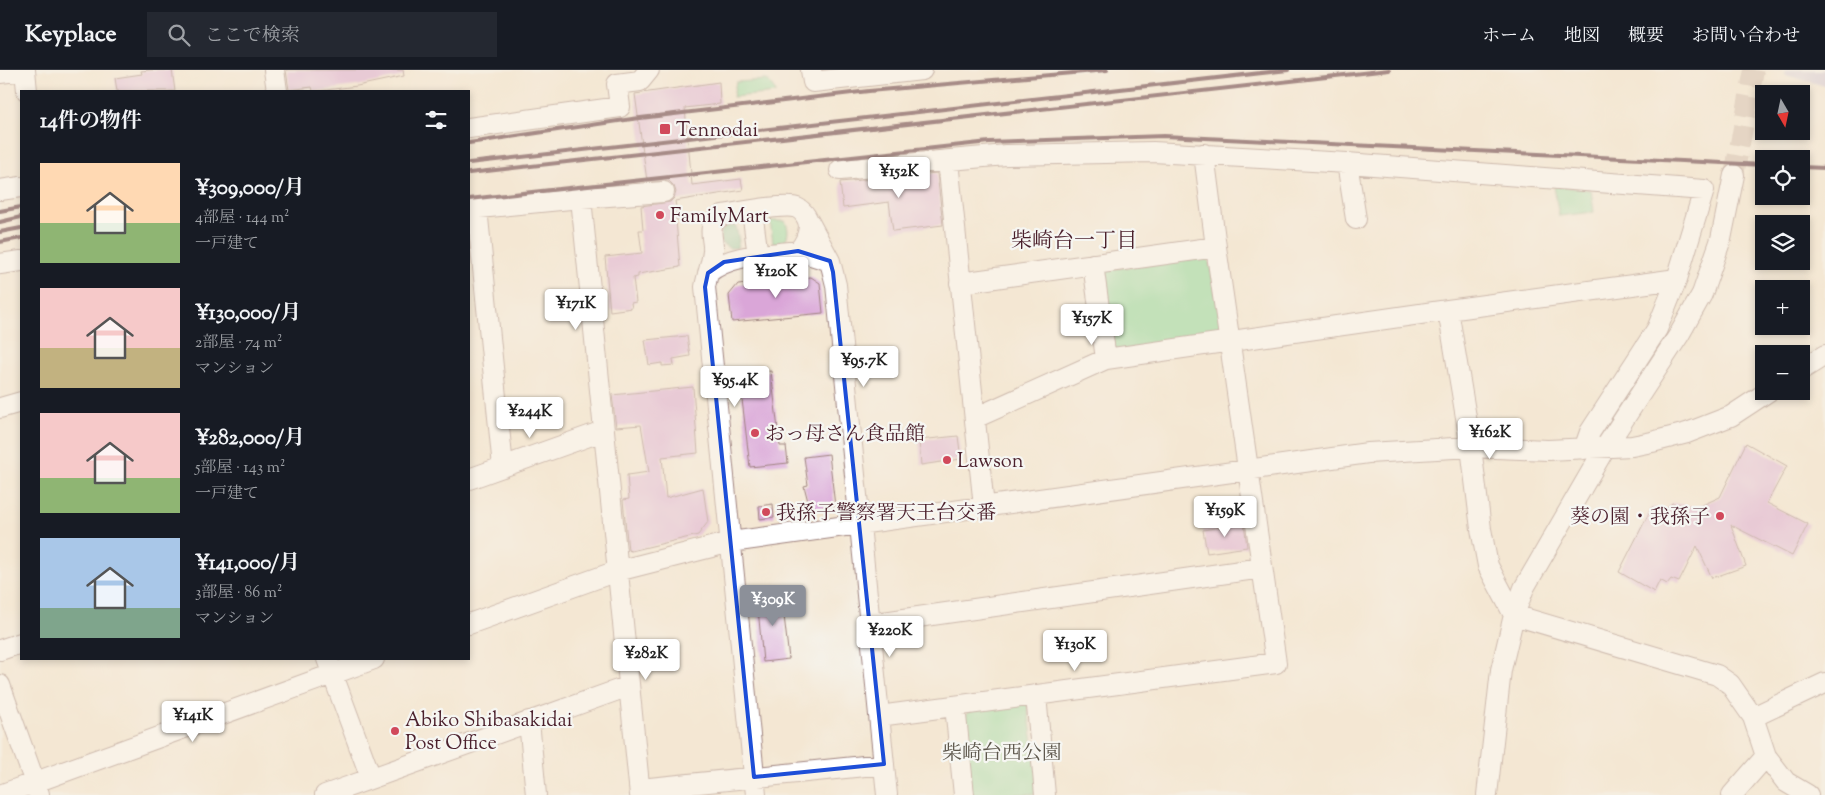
<!DOCTYPE html>
<html lang="ja">
<meta charset="utf-8">
<style>
:root{--surface:#171b24;--page:#242831;--text:#f1f3f6;--muted:#9ea1a6;--line:#363941;--accent:#8c9099}
body{margin:0;font-family:"Sorts Mill Goudy","Noto Serif JP",serif;background:var(--page);color:var(--text);height:100vh;display:flex;flex-direction:column;font-size:19px;white-space:nowrap}
*{box-sizing:border-box;margin:0}
p{font-size:16px;color:var(--muted)}
.icon{flex:none;width:28px;height:28px;fill:none;stroke:currentColor;stroke-width:2;stroke-linecap:round;stroke-linejoin:round}
.map{position:relative;flex:1;overflow:hidden}
.details{position:absolute;left:20px;top:20px;width:450px;height:570px;display:flex;flex-direction:column;background:var(--surface);border-radius:0px;box-shadow:0 2px 8px #0003}
.details>*{flex:none}
.needle{width:32px;rotate:171deg}
.buttons{position:absolute;left:1755px;top:15px;display:grid;gap:10px}
.buttons a{display:grid;place-items:center;width:55px;height:55px;border-radius:0px;background:var(--surface);box-shadow:0 2px 8px #0003;font-size:25px}
.price{position:absolute;translate:-50% -42px;padding:0 11px;border-radius:5px;background:#fff;color:#222;font-size:16px;line-height:32px;filter:drop-shadow(0 1px 2px #0008)}
.price::after{content:'';position:absolute;left:50%;top:30px;width:15px;height:11px;margin-left:-8px;background:inherit;clip-path:polygon(0 0,100% 0,50% 100%)}
.price.selected{background:var(--accent);color:#fff}
ul{padding:0;list-style:none}
li{display:flex;align-items:center;gap:15px;height:125px;padding:0 20px}
li span{display:grid;place-items:center;flex:none;width:140px;height:100px;border-radius:0px;color:#555}
li>.icon{margin-inline-start:auto}
span .icon{width:60px;height:60px;fill:#fffc;stroke-width:1}
li b{font-size:21px}
h2{display:flex;justify-content:space-between;align-items:center;height:60px;padding:0 20px;font-size:21px}
header{display:flex;align-items:center;gap:30px;box-sizing:border-box;height:70px;padding:0 25px;background:var(--surface);border-bottom:1px solid var(--line)}
header strong{font-size:24px}
nav{display:flex;gap:28px;margin-inline-start:auto;font-size:18px}
.search{width:350px;height:45px;background:var(--page);display:flex;align-items:center;gap:12px;box-sizing:border-box;padding:0 18px;border-radius:0px;color:var(--muted);font-size:19px}
.map>svg:first-child{display:block}
.industrial{fill:#c9bfd7}
.green{fill:#88d99a;stroke:#697c62}
.forest{fill:#6eb982;stroke:#5c6c56}
.building{fill:#daa6d8}
.lines{fill:none;stroke-linecap:round;stroke-linejoin:round}
.minor-tunnel{stroke:#d2bfb1;stroke-width:20;stroke-dasharray:20 10;stroke-linecap:butt}
.minor-casing{stroke:#9f837f;stroke-width:22}
.minor{stroke:#fff;stroke-width:20}
.rail{stroke:#4a1f2b;stroke-width:4}
.marked{fill:none;stroke:#1d4ed8;stroke-width:4;stroke-linejoin:round}
.poi-dot{fill:#d1495b;stroke:#f6f6f2;stroke-width:2}
.labels{text-anchor:middle;stroke-width:4.5;stroke-linejoin:round;paint-order:stroke}
.poi-label{font-size:20px;fill:#4a1f2b;stroke:#f6f6f2;text-anchor:start}
.park-label{font-size:20px;fill:#5d574c;stroke:#f6f6f2}
.neighbourhood-label{font-size:21px;fill:#4a1f2b;stroke:#f6f6f2}
</style>
<header>
<strong>Keyplace</strong>
<div class="search"><svg class="icon" aria-label="search" viewBox="0 0 24 24"><circle cx="10" cy="10" r="6"/><path d="M15 15l6 6"/></svg>ここで検索</div>
<nav><a>ホーム</a><a>地図</a><a>概要</a><a>お問い合わせ</a></nav>
</header>
<div class="map">
<svg width="1825" height="725" viewBox="0 0 1825 725">
<rect width="100%" height="100%" fill="#f6f6f2"/>
<filter id="ink" filterUnits="userSpaceOnUse"><feTurbulence type="fractalNoise" baseFrequency=".02" numOctaves="2"/><feDisplacementMap in="SourceGraphic" scale="10" xChannelSelector="R" yChannelSelector="G"/><feConvolveMatrix kernelMatrix="1 2 1 2 8 2 1 2 1" color-interpolation-filters="sRGB"/></filter>
<filter id="wash" filterUnits="userSpaceOnUse"><feTurbulence type="fractalNoise" baseFrequency=".0096" numOctaves="4" result="noise"/><feDisplacementMap in="SourceGraphic" scale="20" xChannelSelector="R" yChannelSelector="G"/><feGaussianBlur stdDeviation="1.12" result="paint"/><feColorMatrix in="noise" values="0 0 0 0 0 0 0 0 0 0 0 0 0 0 0 0 0 1.4 0 .05"/><feComposite in="paint" operator="in"/></filter>
<g filter="url(#wash)">
<rect width="100%" height="100%" fill="#f4e7d3"/>
<path class="industrial" d="M1785,0h40v16l-40,-11z"/>
<path class="green" d="M767,10l10,13 -44,4 3,-15z
M1554,116l37,4 3,22 -35,4z
M770,151h15c4,8 4,14 -1,22l-6,1 -5,-1z
M1208,187l15,74 -5,6 -102,14 -5,-3 -10,-73 5,-5z
M1027,633l13,84 -5,7 -64,1 -7,-78 6,-7z"/>
<path class="forest" d="M726,156h10l3,15 -2,7h-8l-8,-5 -1,-10z"/>
<g id="blocks">
<path class="building" d="M151,0h21l3,21h-58l-2,-13 27,-4 -1,-3z
M286,0h117l1,6 -47,10 -39,5h-5l-1,-4 -23,3z
M719,12l1,22 -35,4 7,77 49,-6 2,11 -68,11 3,19h-2l4,47 -42,7v3l-5,1 3,24 -5,1 1,5 -22,3 -5,-54 37,-4 -3,-23h4l-2,-24 29,-4 4,-4 2,-6 -2,-6 -5,-5h-22l-12,-87z
M937,103l6,52 -50,6 -4,-29 -46,6 -3,-26z
M811,207l9,6 3,30 -91,9 -3,-27 9,-11z
M687,266l3,20 -17,3 1,6 -12,1v-3l-13,2 -4,-25z
M771,301l9,75h6l2,17 -38,4 -11,-93z
M693,317l5,66 -36,4 4,41 37,-10 5,34 -10,13 -67,16 -3,-1 -5,-50 6,-1 -2,-24 22,-3 -8,-47 -25,2 -4,-32z
M958,366l3,23 -40,6 -2,-25z
M1746,373l41,23 -20,37 41,21 -16,32 -61,-31 15,41 -34,12 -15,-32 -18,36 -8,-3 -4,5 -7,-4 -6,12 -35,-20 33,-65 13,3 7,-7 26,4 22,-10z
M829,384l6,52 -25,3 -6,-23 4,-1 -4,-28z
M773,434l1,13 -14,2 -1,-13z
M1244,453l3,24 -40,6 -4,-23z
M789,524l2,12 -8,1 6,52 -26,3 -6,-64z"/>
</g>
</g>
<g filter="url(#ink)">
<use href="#blocks" fill-opacity="0" stroke="#9f837f" stroke-width="1"/>
<g class="lines">
<path class="minor-tunnel" d="M1734,105l20,-105"/>
<defs>
<path id="minor" d="M25,0l2,21
M274,0l3,21
M811,0l2,12 109,-12
M0,3l25,-3
M469,58l151,-21 -3,-23 23,-3 9,-11
M948,91l36,346
M1347,93l9,56
M840,100l166,-15 147,-3 194,11 357,27 -27,89 -20,50 -67,103 -6,17
M0,120l21,-3
M477,138l26,259
M469,139l112,-11
M752,141l6,45
M798,181l32,10 -21,-39
M830,191l6,24 51,510
M0,194l21,-3
M1093,194l13,95
M708,203c24,-20 61,-18 90,-22 7,-7 10,-14 11,-24 0,-7 -5,-16 -12,-19 -11,-5 -60,5 -74,7 -5,3 -10,7 -11,12 -2,8 2,16 1,24 -1,12 -6,24 -8,36l51,508
M960,213l256,-36
M1448,240l23,137 10,82 7,37 26,49 203,60 13,9 23,33 13,39 20,26 22,13
M1801,300l24,-15
M0,338l21,-6
M975,348l131,-59 342,-49 229,-31
M469,409l134,-48
M469,554l148,-53 114,-29 637,-89 103,-6 77,3 84,-4 20,-4 35,-9 44,-17 38,-25
M869,554l393,-56
M0,580l21,-7
M327,589l44,119
M0,615l39,109
M1036,625l9,100
M955,636l9,89
M879,646l397,-53 -60,-416 -12,-93
M1753,647l72,-34
M529,651l7,74
M640,719l244,-25
M0,725l374,-136
M325,725l304,-109
M640,725l-59,-597 83,-6
M1487,725l14,-125 13,-55 10,-27 81,-140 74,-113 23,-41 19,-55 13,-64
M1732,725l34,-39"/>
</defs>
<use href="#minor" class="minor-casing"/>
<use href="#minor" class="minor"/>
<path class="rail" d="M469,73l163,-24 237,-28 238,-21
M469,93l819,-93
M1801,97l24,1
M469,103l920,-103
M469,129l520,-57 175,-6 600,29
M0,141l21,-4
M0,152l21,-5
M0,162l21,-4
M0,172l21,-4"/>
</g>
</g>
<path d="M0 0H1825V725H0ZM798,181l32,10 3,11 51,492 -130,13 -49,-490 3,-14 16,-11z" fill="#f4e7d3" fill-opacity=".55" fill-rule="evenodd"/>
<path class="marked" d="M798,181l32,10 3,11 51,492 -130,13 -49,-490 3,-14 16,-11z"/>
<g class="poi-dot">
<rect x="659" y="53" width="12" height="12" rx="2.5"/>
<circle cx="660" cy="145" r="5"/>
<circle cx="755" cy="363" r="5"/>
<circle cx="947" cy="390" r="5"/>
<circle cx="766" cy="442" r="5"/>
<circle cx="1720" cy="446" r="5"/>
<circle cx="395" cy="661" r="5"/>
</g>
<g class="labels">
<g class="poi-label">
<text x="676" y="66">Tennodai</text>
<text x="670" y="152">FamilyMart</text>
<text x="765" y="370">おっ母さん食品館</text>
<text x="957" y="397">Lawson</text>
<text x="776" y="449">我孫子警察署天王台交番</text>
<text x="1710" y="453" text-anchor="end">葵の園・我孫子</text>
<text x="405" y="656">Abiko Shibasakidai<tspan x="405" dy="23">Post Office</tspan></text>
</g>
<g class="park-label">
<text x="1002" y="689">柴崎台西公園</text>
</g>
<g class="neighbourhood-label">
<text x="1074" y="177">柴崎台一丁目</text>
</g>
</g>
</svg>
<div class="buttons">
<a><svg class="needle" viewBox="-14 -14 28 28"><path d="M0-13l5 13h-10z" fill="#e53935"/><path d="M0 13l5-13h-10z" fill="#9ea1a6"/></svg></a>
<a><svg class="icon" aria-label="locate" viewBox="0 0 24 24"><circle cx="12" cy="12" r="6"/><path d="M12 2v4M12 18v4M2 12h4M18 12h4"/></svg></a>
<a><svg class="icon" aria-label="layers" viewBox="0 0 24 24"><path d="M12 4l9 5-9 5-9-5zM3 14l9 5 9-5"/></svg></a>
<a>+</a>
<a>−</a>
</div>
<b class="price" style="left:899px;top:129px">¥152K</b>
<b class="price" style="left:776px;top:229px">¥120K</b>
<b class="price" style="left:576px;top:261px">¥171K</b>
<b class="price" style="left:1092px;top:276px">¥157K</b>
<b class="price" style="left:864px;top:318px">¥95.7K</b>
<b class="price" style="left:735px;top:338px">¥95.4K</b>
<b class="price" style="left:530px;top:369px">¥244K</b>
<b class="price" style="left:1490px;top:390px">¥162K</b>
<b class="price" style="left:1225px;top:468px">¥159K</b>
<b class="price selected" style="left:773px;top:557px">¥309K</b>
<b class="price" style="left:890px;top:588px">¥220K</b>
<b class="price" style="left:1075px;top:602px">¥130K</b>
<b class="price" style="left:646px;top:611px">¥282K</b>
<b class="price" style="left:193px;top:673px">¥141K</b>
<section class="details">
<h2>14件の物件<svg class="icon" aria-label="filters" viewBox="0 0 24 24"><path d="M4 7h16M4 17h16"/><circle cx="9" cy="7" r="2"/><circle cx="15" cy="17" r="2"/></svg></h2>
<ul>
<li><span style="background:linear-gradient(#ffd9b3 60%,#8fb573 0)"><svg class="icon" aria-label="home" viewBox="0 0 24 24"><path d="M3 11l9-7 9 7M6 9v11h12V9"/></svg></span><div><b>¥309,000/月</b><p>4部屋 · 144 m²</p><p>一戸建て</p></div></li>
<li><span style="background:linear-gradient(#f6c9c9 60%,#c2b280 0)"><svg class="icon" aria-label="home" viewBox="0 0 24 24"><path d="M3 11l9-7 9 7M6 9v11h12V9"/></svg></span><div><b>¥130,000/月</b><p>2部屋 · 74 m²</p><p>マンション</p></div></li>
<li><span style="background:linear-gradient(#f6c9c9 65%,#8fb573 0)"><svg class="icon" aria-label="home" viewBox="0 0 24 24"><path d="M3 11l9-7 9 7M6 9v11h12V9"/></svg></span><div><b>¥282,000/月</b><p>5部屋 · 143 m²</p><p>一戸建て</p></div></li>
<li><span style="background:linear-gradient(#a9c7e8 70%,#7fa58c 0)"><svg class="icon" aria-label="home" viewBox="0 0 24 24"><path d="M3 11l9-7 9 7M6 9v11h12V9"/></svg></span><div><b>¥141,000/月</b><p>3部屋 · 86 m²</p><p>マンション</p></div></li>
</ul>
</section>
</div>
